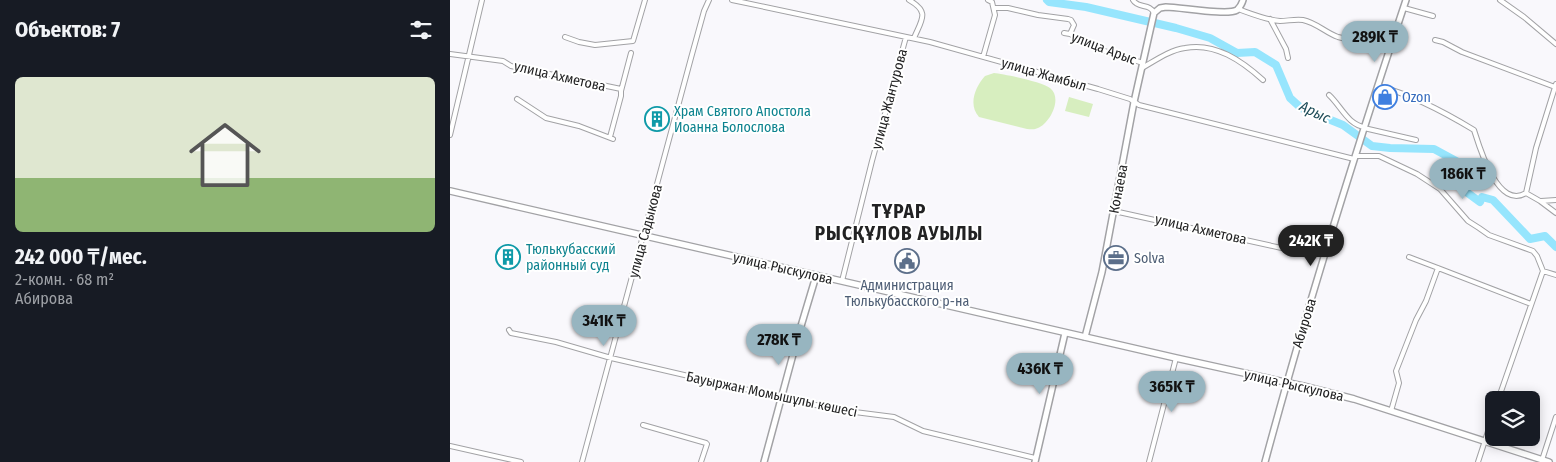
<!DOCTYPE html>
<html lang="ru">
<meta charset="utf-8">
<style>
:root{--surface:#171b24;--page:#242831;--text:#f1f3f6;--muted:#9ea1a6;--accent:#97b5c0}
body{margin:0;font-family:"Fira Sans Condensed",sans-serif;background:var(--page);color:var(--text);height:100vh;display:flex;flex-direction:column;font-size:19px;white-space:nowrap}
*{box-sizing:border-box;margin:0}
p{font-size:16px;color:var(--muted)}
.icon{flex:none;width:28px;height:28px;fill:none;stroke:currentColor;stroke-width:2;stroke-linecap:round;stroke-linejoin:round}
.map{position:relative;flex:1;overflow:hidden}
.sheet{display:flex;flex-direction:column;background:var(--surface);width:450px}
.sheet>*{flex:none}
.controls{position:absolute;left:1035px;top:391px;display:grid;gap:10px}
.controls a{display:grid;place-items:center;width:55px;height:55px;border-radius:8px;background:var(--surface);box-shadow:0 2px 12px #0003;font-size:25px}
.price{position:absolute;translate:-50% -42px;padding:0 11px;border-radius:18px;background:var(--accent);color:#111;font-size:16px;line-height:32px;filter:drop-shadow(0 1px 2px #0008)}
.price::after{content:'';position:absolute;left:50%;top:30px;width:15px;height:11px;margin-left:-8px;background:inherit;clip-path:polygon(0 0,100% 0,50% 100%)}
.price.current{background:#222;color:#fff}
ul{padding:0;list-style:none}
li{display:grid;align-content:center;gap:10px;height:265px;padding:0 15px}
li span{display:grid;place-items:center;height:155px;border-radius:8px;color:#555}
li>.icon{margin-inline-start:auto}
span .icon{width:90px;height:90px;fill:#fffc;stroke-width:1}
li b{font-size:21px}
h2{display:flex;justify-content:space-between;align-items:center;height:60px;padding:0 15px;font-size:21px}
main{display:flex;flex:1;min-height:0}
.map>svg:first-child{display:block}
.garden{fill:#d7eebf}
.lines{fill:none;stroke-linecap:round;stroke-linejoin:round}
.river{stroke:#96e5fd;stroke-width:8}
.street-casing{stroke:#a2a2a5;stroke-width:6}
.secondary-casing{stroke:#a2a2a5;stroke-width:8}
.primary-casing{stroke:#a2a2a5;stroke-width:8}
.street{stroke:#fff;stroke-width:4}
.secondary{stroke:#fff;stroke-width:5}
.primary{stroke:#fff;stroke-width:5.5}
.labels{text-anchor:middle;stroke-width:4;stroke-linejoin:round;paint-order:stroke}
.street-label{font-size:14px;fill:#222223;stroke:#fff}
.shop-label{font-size:14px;fill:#366cbe;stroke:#fff;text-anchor:start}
.culture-label{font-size:14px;fill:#0d838f;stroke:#fff;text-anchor:start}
.service-label{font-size:14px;fill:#4e5e75;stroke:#fff;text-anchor:start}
.water-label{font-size:15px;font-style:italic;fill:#204e5a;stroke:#fff}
.district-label{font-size:19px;font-weight:bold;letter-spacing:1px;fill:#222223;stroke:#fff}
</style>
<main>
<section class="sheet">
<h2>Объектов: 7<svg class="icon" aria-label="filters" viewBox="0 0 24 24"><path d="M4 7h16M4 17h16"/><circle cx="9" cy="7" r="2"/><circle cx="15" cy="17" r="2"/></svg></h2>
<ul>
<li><span style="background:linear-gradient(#dfe7d0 65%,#8fb573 0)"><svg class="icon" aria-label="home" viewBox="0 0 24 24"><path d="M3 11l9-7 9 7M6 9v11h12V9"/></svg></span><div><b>242 000 ₸/мес.</b><p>2-комн. · 68 m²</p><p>Абирова</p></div></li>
</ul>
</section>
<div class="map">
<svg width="1106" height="462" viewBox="0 0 1106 462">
<rect width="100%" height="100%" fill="#f9f8fc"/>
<path class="garden" d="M544,73c10,1 49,9 56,15 13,10 0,35 -12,40 -4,2 -7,1 -11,1l-48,-12c-11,-12 -4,-30 6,-41z
M619,97l24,7 -4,13 -24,-6z"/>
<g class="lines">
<path class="river" d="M597,0l2,2 37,5 90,21 34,10 27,15 18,-1 21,13 14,33 11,10 42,17 29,21 18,2 44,1 24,13 7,29 15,11 2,-5 11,3 37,39 15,-3 11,11"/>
<defs>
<path id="street" d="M282,0l198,42 168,47 32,10 9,6 215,54
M459,0c21,12 13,19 5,38
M683,0c5,9 17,3 21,13
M1050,0l24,17 32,27
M544,8h14l30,7 30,4 3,1 3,5 -4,9
M954,8l29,8
M788,9c14,5 28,11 42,12 8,0 14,-2 23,-1 14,3 23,13 35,17 17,5 37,5 55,4
M820,19l16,30 2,9
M614,33l6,1 25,14 48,15
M115,37l14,5 16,3 38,-4 12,-41
M985,40l8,2 19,10 93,35
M0,54l53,7 8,5 110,23v7l-11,41
M533,57l12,-42 -3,-13 -4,-2
M692,68c14,-8 28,-18 43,-20 30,-6 57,13 78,32
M928,86c32,8 68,27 96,44 6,19 24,80 52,63
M171,91l10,-38
M879,95c12,11 19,30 36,32
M67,99l29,19 33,8 34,13
M914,128l52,12
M0,135l32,-135
M905,156h24l38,18 23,15 28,32 11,7 10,7 44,16 4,5 6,15 13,4
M1076,193l10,-45 20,-64
M1076,193l14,8 16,12
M1091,201l15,-1
M664,211l172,38
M959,257l29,11
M392,281l30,-120 34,-124
M59,330l2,3 45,9 55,16 181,42 47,10 55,7 29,14 112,27
M1048,400l45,-129
M941,411l8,-28 -3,-12 20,-51 10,-19 12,-33 93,36
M193,425l63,18 1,1 -6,18
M0,446l71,16
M1092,460l14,-43
M132,462l109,-404 13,-47 5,-11
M699,462l27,-104
M1028,462l16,-49"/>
<path id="secondary" d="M635,337l17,-65 32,-170 20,-89 6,-5 6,-1c14,0 61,9 71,3 3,-3 5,-6 6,-10
M314,462l34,-126 18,-60
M585,462l30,-129
M815,462c42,-156 90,-309 141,-462"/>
<path id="primary" d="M0,191l726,167 127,28 51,13 195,63"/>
</defs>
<use href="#street" class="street-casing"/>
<use href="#secondary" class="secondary-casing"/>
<use href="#primary" class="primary-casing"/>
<use href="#street" class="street"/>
<use href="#secondary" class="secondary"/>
<use href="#primary" class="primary"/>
</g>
<defs>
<symbol id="shop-ring" viewBox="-11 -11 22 22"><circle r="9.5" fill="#fff" stroke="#3f7fe0" stroke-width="1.5"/><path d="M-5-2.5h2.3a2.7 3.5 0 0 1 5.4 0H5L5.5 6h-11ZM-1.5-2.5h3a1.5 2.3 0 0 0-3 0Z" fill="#3f7fe0"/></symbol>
<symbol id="building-ring" viewBox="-11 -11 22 22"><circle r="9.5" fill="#fff" stroke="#0f9aa8" stroke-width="1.5"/><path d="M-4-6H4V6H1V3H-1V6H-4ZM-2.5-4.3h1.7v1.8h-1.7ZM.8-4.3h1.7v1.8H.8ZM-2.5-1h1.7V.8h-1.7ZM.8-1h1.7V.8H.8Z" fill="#0f9aa8"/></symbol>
<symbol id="office-ring" viewBox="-11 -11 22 22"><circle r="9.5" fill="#fff" stroke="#5c6f8a" stroke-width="1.5"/><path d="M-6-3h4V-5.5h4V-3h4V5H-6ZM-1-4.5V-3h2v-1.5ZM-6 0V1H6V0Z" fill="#5c6f8a"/></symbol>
<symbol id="civic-ring" viewBox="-11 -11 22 22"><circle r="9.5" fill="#fff" stroke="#5c6f8a" stroke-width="1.5"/><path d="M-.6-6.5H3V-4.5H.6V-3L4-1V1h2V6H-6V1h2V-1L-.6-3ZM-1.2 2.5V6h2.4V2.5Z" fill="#5c6f8a"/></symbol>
</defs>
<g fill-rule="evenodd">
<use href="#shop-ring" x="921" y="83" width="28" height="28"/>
<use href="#building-ring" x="193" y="105" width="28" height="28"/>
<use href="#building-ring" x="44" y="243" width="28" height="28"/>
<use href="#office-ring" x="652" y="244" width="28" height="28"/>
<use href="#civic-ring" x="443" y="247" width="28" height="28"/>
</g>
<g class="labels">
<g class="street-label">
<text transform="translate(654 48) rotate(21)" y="5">улица Арыс</text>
<text transform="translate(594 74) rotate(16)" y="5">улица Жамбыл</text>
<text transform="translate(110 76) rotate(13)" y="5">улица Ахметова</text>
<text transform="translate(439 99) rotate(-75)" y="5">улица Жантурова</text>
<text transform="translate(668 189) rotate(-79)" y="5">Конаева</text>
<text transform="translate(751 229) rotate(13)" y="5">улица Ахметова</text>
<text transform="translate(195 231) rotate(-75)" y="5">улица Садыкова</text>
<text transform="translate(333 268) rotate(13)" y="5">улица Рыскулова</text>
<text transform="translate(854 323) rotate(-73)" y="5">Абирова</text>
<text transform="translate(844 385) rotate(13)" y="5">улица Рыскулова</text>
<text transform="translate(322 394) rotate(12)" y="5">Бауыржан Момышұлы көшесі</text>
</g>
<g class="shop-label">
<text x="952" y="102">Ozon</text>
</g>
<g class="culture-label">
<text x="224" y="116">Храм Святого Апостола<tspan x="224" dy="16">Иоанна Болослова</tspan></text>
<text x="76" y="254">Тюлькубасский<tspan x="76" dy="16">районный суд</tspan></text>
</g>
<g class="service-label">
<text x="684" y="263">Solva</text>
<text x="457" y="290" text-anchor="middle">Администрация<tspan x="457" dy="16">Тюлькубасского р-на</tspan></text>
</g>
<g class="water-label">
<text transform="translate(865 112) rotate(26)" y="5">Арыс</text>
</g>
<g class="district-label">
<text x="449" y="218">ТҰРАР<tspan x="449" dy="22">РЫСҚҰЛОВ АУЫЛЫ</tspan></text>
</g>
</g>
</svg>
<div class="controls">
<a><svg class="icon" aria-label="layers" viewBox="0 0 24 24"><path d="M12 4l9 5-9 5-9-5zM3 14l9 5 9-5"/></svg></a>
</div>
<b class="price" style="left:925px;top:63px">289K ₸</b>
<b class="price" style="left:1013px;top:200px">186K ₸</b>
<b class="price current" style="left:861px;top:267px">242K ₸</b>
<b class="price" style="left:154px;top:347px">341K ₸</b>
<b class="price" style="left:329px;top:366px">278K ₸</b>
<b class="price" style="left:590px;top:395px">436K ₸</b>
<b class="price" style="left:722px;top:413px">365K ₸</b>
</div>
</main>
